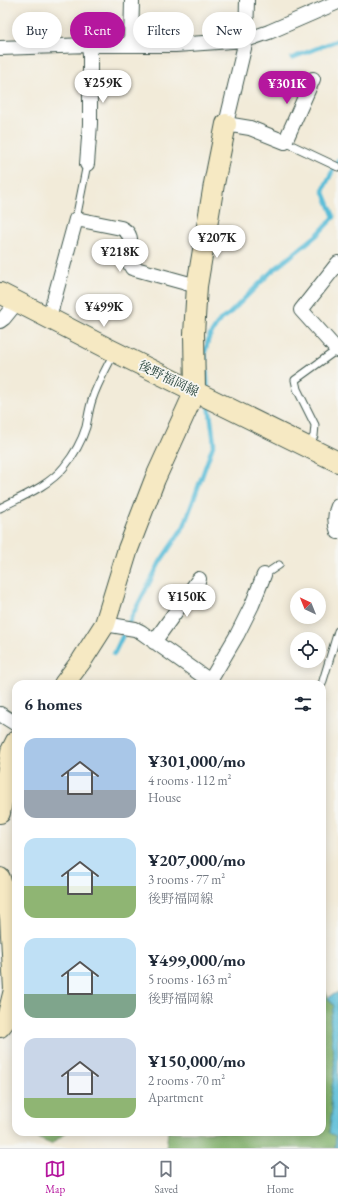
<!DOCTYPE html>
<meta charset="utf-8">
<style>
:root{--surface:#fff;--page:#f6f6f7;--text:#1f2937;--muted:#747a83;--line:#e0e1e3;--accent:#b5179e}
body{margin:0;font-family:"EB Garamond","Noto Serif JP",serif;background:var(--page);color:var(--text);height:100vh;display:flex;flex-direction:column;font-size:15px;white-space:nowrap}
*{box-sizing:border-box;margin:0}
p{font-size:13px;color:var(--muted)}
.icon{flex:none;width:22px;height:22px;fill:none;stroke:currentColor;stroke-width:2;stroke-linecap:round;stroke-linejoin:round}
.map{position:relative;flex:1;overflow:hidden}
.sheet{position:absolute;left:12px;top:680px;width:314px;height:456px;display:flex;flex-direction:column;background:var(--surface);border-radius:12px;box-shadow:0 2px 10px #0003}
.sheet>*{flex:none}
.top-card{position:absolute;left:12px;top:12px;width:314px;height:36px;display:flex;gap:8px}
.needle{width:26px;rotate:317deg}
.controls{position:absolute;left:290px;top:588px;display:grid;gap:8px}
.controls a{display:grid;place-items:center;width:36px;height:36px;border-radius:50%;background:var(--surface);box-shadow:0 2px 10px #0003;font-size:20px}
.price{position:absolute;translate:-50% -34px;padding:0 9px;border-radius:14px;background:#fff;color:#222;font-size:13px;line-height:26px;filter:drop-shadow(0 1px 2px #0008)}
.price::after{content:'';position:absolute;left:50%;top:24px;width:12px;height:9px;margin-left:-6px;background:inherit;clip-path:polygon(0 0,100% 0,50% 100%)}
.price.on{background:var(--accent);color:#fff}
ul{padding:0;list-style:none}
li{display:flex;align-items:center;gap:12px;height:100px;padding:0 12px}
li span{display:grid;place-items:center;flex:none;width:112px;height:80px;border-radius:12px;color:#555}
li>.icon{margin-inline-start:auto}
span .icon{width:48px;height:48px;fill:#fffc;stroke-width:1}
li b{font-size:17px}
h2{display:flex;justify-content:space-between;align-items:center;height:48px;padding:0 12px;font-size:17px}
.tag{padding:0 14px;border-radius:18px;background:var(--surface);box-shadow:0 2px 10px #0003;font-size:14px;line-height:36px}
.tag.on{background:var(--accent);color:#fff}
.menu{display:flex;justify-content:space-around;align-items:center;height:56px;border-top:1px solid var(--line);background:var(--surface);font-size:11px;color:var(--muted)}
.menu a{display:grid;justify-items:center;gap:2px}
.menu .on{color:var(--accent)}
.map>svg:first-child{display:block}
.forest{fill:#80b069;stroke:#50764e}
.water{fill:#5abdd8;stroke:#3c7d86}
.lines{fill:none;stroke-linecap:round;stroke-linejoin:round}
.stream{stroke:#5abdd8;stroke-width:4.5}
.lane-casing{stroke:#3f574d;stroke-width:9}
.street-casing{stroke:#3f574d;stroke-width:16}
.secondary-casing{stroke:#3f574d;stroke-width:22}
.lane{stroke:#fff;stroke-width:7}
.street{stroke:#fff;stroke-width:14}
.secondary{stroke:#f6e9c3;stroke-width:20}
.labels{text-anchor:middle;stroke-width:3.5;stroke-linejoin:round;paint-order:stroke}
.street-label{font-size:13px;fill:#1f3d34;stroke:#f6f6f2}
</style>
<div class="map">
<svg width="338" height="1148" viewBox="0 0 338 1148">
<rect width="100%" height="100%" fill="#f6f6f2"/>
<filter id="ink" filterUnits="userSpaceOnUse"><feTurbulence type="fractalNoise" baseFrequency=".025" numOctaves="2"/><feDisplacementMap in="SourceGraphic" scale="8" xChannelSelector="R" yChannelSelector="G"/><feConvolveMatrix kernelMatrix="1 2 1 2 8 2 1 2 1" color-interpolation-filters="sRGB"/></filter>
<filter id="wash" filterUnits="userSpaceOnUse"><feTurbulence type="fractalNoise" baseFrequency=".012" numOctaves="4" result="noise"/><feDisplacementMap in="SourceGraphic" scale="16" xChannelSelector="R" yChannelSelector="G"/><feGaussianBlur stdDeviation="0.9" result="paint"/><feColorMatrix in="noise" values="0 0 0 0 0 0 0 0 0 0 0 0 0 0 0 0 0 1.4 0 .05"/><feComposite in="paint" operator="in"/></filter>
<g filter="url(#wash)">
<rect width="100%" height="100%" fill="#f2ebd9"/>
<path class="forest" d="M322,983l6,15 6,8 -4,13 5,50 -5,29 2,11 -3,23 7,4 -1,12h-169l2,-16h154z
M25,1132h42l-16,12 -26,-11z"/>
<path class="water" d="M338,992v156h-3l1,-12 -7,-3 3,-24 -2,-11 5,-29 -5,-50 4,-13 -6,-8z"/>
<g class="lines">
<path class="stream" d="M292,58l46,-18
M208,392l-3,-40 4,-15 11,-17 9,-6 42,-42 46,-37 17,-18 -11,-27 15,-30
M114,654l18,-38 28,-54 24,-36 30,-83 -5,-38"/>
</g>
</g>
<g filter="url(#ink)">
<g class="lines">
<defs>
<path id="lane" d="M285,142l53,25
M76,219l11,-55
M308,445l6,-9 1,-11 -18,-36 -2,-9 43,-31
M0,508c21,-11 49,-22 64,-41 9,-11 18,-27 22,-40 2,-9 3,-18 6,-27 5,-16 14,-31 22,-47
M264,575l15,-10
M322,684l16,-53"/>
<path id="street" d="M247,0l-1,40 -20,84 24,4 35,14 28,-63
M131,45l1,-45
M0,48l89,-3h86l71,-5 23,-8 69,-30
M87,164l3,-40v-68l-1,-11
M49,318l27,-99 45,9c19,9 1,25 11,40l65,18
M0,321l4,-3 13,-16
M337,350l-36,-40 37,-47
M338,506c-4,9 -4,16 0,26
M105,624l30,5 6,3 69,49 27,-46 15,-30 12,-30
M154,642l45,-63
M0,714l16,10"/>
<path id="secondary" d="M0,293l109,56 229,113
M64,684l18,-24 23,-36 23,-75 27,-70 40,-88 -1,-57 3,-48 17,-102 12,-60
M0,813l11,-62 5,-10
M0,878l10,39 4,73 -7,28 -7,9"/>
</defs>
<use href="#lane" class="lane-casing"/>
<use href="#street" class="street-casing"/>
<use href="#secondary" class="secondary-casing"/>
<use href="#lane" class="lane"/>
<use href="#street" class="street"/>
<use href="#secondary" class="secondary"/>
</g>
</g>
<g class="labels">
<g class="street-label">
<text transform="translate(169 378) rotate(26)" y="5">後野福岡線</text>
</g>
</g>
</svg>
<div class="controls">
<a><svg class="needle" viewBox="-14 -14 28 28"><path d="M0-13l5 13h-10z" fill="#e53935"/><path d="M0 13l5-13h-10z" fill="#747a83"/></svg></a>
<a><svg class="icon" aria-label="locate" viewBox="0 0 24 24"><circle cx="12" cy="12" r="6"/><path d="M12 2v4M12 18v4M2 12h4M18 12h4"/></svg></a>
</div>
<b class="price" style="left:103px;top:104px">¥259K</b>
<b class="price on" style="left:287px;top:105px">¥301K</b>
<b class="price" style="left:217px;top:259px">¥207K</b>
<b class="price" style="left:120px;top:273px">¥218K</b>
<b class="price" style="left:104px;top:328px">¥499K</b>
<b class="price" style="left:187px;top:618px">¥150K</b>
<div class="top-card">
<a class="tag">Buy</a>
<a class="tag on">Rent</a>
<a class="tag">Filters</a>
<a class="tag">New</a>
</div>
<section class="sheet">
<h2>6 homes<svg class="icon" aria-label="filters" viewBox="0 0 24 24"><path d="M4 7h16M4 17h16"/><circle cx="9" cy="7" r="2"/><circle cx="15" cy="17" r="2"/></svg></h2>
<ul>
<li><span style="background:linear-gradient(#a9c7e8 65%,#9aa5b1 0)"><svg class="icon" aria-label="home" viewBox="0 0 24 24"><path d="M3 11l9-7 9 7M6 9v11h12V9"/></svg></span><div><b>¥301,000/mo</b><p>4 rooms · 112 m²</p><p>House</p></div></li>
<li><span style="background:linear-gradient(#bfe0f5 60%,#8fb573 0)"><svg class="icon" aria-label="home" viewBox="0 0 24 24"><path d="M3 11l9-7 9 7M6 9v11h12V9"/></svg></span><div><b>¥207,000/mo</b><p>3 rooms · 77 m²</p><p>後野福岡線</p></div></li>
<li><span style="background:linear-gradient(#bfe0f5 70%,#7fa58c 0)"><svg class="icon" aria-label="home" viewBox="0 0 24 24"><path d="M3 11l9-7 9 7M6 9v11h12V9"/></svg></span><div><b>¥499,000/mo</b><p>5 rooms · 163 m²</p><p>後野福岡線</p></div></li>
<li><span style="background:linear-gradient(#c9d6e8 75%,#8fb573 0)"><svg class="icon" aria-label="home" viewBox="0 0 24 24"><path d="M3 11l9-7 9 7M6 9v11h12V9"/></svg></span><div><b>¥150,000/mo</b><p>2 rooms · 70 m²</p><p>Apartment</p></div></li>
</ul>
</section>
</div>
<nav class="menu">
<a class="on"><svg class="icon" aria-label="map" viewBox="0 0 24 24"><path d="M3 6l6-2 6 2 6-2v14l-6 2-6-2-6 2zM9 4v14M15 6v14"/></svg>Map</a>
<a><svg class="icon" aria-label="saved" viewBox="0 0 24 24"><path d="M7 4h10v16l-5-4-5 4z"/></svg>Saved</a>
<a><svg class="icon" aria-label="home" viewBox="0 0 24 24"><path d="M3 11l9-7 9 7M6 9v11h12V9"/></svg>Home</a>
</nav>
